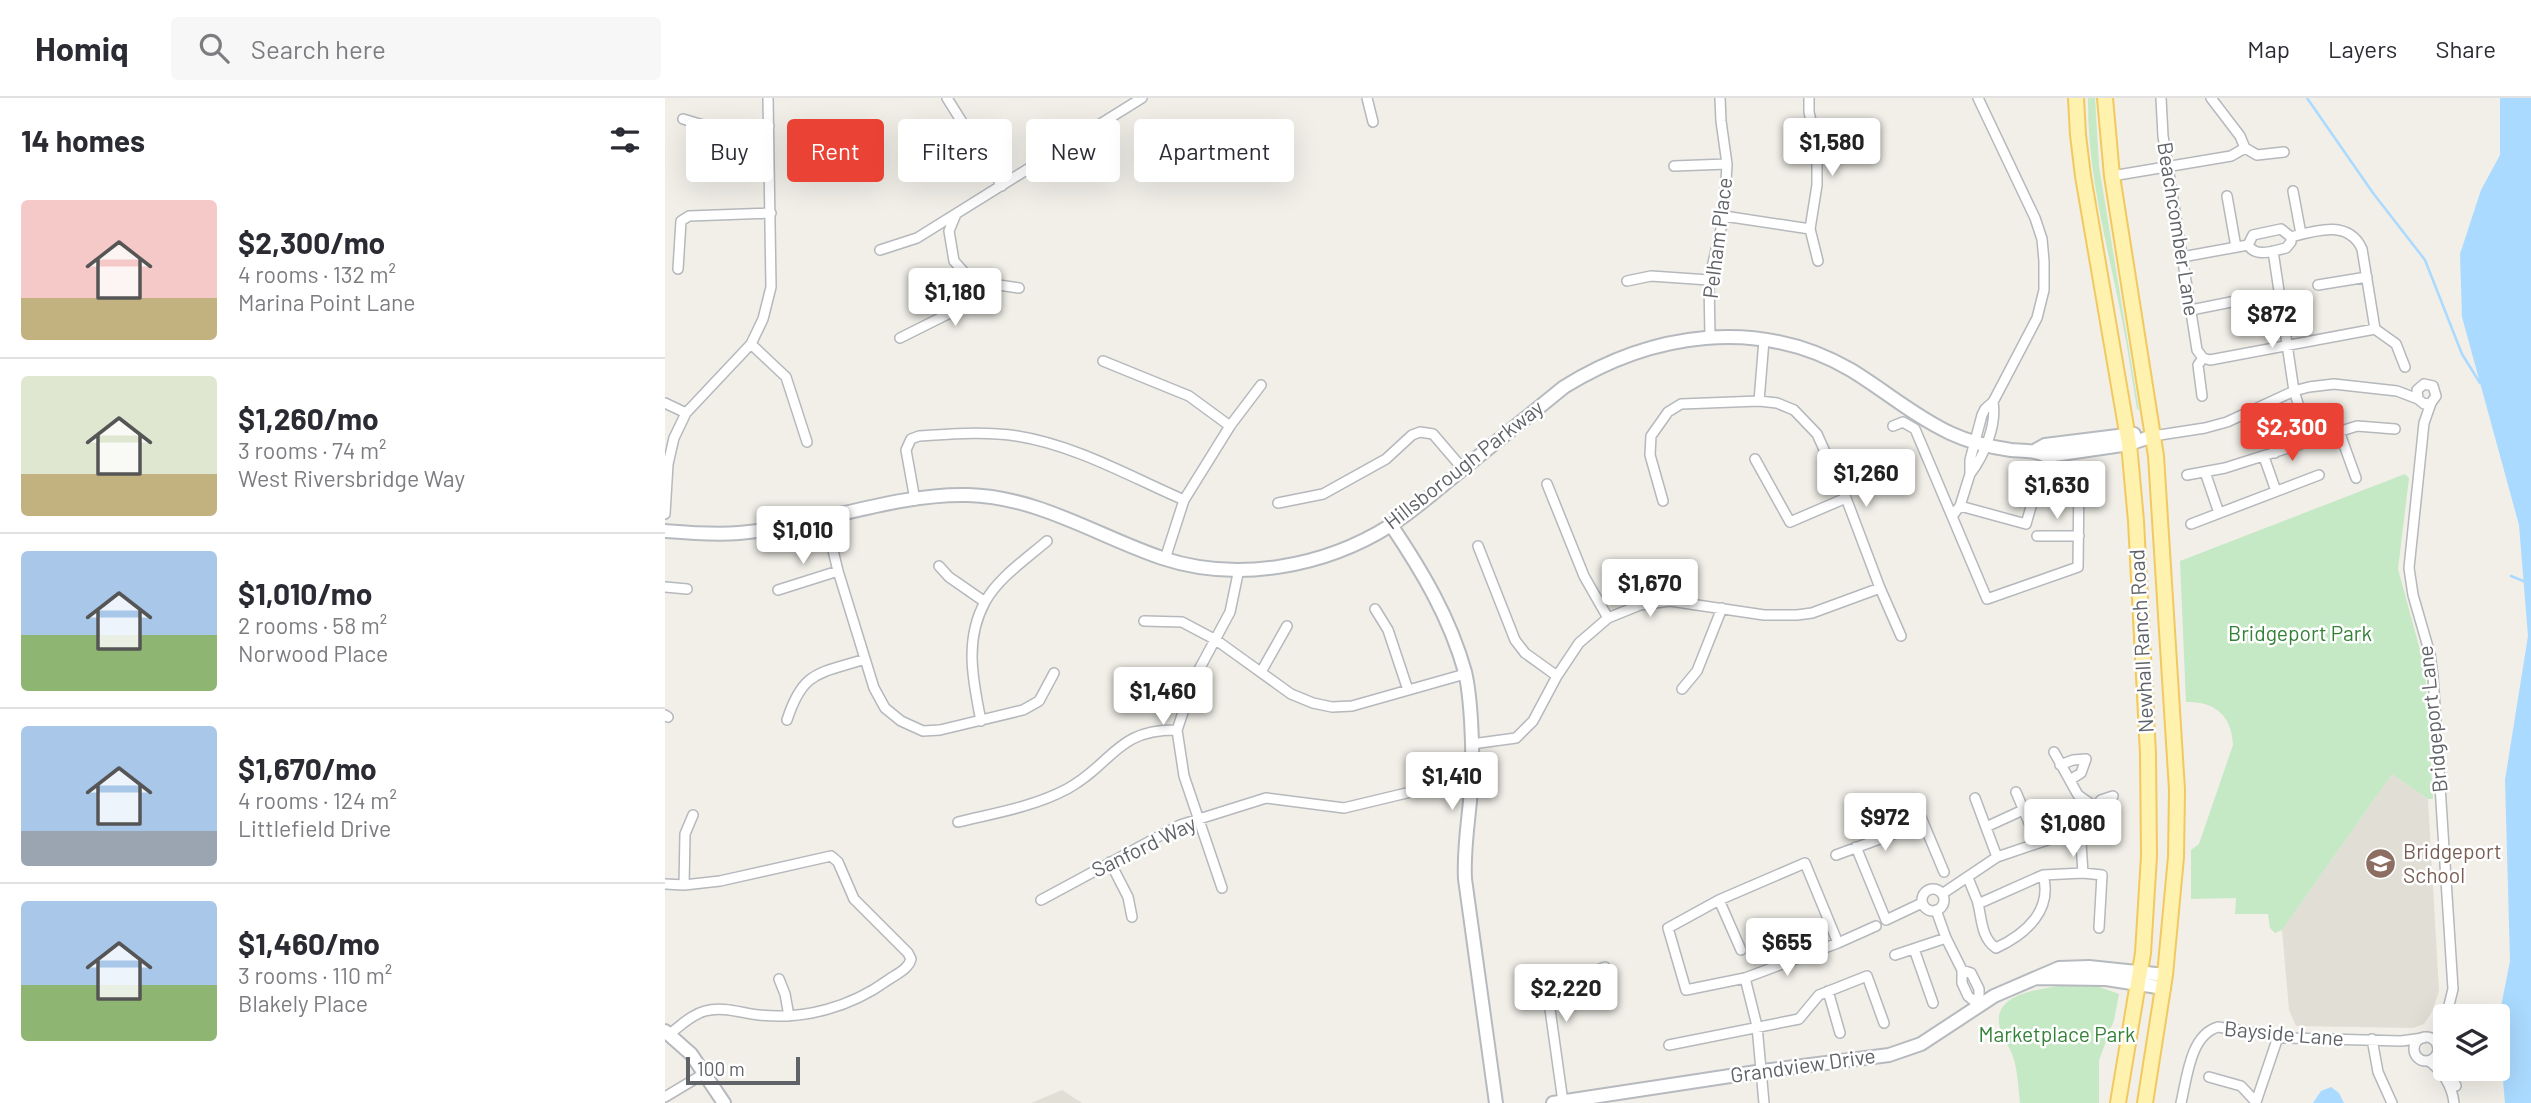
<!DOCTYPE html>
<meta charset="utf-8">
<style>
:root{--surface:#fff;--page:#f7f7f7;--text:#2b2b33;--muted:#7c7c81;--line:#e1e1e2;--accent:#ea4335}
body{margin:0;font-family:Barlow,sans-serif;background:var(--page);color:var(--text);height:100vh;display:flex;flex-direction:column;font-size:26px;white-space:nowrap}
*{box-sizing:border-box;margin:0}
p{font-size:23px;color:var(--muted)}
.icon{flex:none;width:38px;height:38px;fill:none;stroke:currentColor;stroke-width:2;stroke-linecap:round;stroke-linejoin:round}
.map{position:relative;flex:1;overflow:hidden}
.panel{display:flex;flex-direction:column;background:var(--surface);width:665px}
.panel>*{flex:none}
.guide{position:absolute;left:21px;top:21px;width:665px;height:63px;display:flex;gap:14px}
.buttons{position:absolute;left:1768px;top:906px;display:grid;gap:14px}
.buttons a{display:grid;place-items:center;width:77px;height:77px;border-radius:7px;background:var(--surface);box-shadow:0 7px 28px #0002;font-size:35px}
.scale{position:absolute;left:21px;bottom:18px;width:114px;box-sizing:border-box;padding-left:7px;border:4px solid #5f6368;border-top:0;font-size:19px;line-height:24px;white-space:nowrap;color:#5f6368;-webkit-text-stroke:5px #fff;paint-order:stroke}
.price{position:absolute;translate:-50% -60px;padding:0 16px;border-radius:7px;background:#fff;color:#222;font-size:23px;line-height:46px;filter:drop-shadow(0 2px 4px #0008)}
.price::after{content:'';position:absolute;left:50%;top:42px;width:21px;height:16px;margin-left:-10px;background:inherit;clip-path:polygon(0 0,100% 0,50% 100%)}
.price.on{background:var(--accent);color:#fff}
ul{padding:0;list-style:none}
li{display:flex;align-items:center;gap:21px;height:175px;padding:0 21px}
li+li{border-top:2px solid var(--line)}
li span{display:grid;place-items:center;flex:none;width:196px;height:140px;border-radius:7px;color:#555}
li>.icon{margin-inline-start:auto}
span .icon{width:84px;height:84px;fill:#fffc;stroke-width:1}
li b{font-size:30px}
h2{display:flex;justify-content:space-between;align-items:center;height:84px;padding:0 21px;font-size:30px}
.chip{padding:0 24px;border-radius:7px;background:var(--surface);box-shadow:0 7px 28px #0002;font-size:24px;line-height:63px}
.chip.on{background:var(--accent);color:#fff}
header{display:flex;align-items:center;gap:42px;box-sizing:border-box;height:98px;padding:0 35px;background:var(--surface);border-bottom:2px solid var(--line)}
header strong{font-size:33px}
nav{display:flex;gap:38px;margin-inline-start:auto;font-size:24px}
.search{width:490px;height:63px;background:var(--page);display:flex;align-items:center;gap:18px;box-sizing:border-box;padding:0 24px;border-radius:7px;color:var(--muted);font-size:26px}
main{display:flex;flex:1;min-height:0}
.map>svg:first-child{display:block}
.education{fill:#e1ded6}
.green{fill:#c5e8c5}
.water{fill:#aadaff}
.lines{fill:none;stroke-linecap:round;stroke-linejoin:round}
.stream{stroke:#aadaff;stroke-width:2.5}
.street-casing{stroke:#b5b8bc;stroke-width:12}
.secondary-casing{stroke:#b6babf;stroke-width:16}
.primary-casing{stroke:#f2c960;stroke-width:18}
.street{stroke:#fff;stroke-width:9}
.secondary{stroke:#fff;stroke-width:12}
.primary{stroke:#fff2af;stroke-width:14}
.labels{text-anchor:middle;stroke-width:5;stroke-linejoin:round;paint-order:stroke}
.street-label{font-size:21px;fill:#5f6368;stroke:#fff}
.park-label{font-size:21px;fill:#348238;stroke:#fff}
.education-label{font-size:21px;fill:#785e54;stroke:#fff;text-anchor:start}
</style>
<header>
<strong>Homiq</strong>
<div class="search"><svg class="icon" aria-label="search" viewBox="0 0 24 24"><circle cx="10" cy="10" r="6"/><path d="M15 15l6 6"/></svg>Search here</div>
<nav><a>Map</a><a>Layers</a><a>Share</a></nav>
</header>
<main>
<section class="panel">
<h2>14 homes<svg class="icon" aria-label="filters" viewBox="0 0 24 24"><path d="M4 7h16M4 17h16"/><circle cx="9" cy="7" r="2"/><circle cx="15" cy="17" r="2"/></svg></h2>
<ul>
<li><span style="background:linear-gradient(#f6c9c9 70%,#c2b280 0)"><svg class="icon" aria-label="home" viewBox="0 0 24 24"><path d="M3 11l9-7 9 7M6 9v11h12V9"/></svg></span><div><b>$2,300/mo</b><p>4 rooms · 132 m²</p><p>Marina Point Lane</p></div></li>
<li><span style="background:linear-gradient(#dfe7d0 70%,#c2b280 0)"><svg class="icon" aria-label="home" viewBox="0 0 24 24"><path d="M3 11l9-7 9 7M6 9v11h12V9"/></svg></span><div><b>$1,260/mo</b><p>3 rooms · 74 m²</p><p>West Riversbridge Way</p></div></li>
<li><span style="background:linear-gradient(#a9c7e8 60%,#8fb573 0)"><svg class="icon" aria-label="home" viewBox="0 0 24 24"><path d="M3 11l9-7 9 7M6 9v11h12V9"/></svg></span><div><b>$1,010/mo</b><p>2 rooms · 58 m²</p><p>Norwood Place</p></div></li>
<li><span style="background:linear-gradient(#a9c7e8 75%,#9aa5b1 0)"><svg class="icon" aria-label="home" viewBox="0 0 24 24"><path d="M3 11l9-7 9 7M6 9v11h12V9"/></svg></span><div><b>$1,670/mo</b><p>4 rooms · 124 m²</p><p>Littlefield Drive</p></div></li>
<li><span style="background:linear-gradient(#a9c7e8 60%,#8fb573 0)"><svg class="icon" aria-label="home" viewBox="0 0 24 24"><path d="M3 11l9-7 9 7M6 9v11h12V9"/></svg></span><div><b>$1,460/mo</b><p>3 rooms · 110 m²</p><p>Blakely Place</p></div></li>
</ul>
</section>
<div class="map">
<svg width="1866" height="1005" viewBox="0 0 1866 1005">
<rect width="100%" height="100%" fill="#f1efe8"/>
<path class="education" d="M1727,676l36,25 11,192 -7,21 -8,12 -11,4 -117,-2 -7,-16 -7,-80z
M397,992l20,13h-51z"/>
<path class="green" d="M1423,0h7l4,68 40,244 -2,-1c-5,-30 -9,-60 -15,-89 -14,-73 -35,-147 -34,-222z
M1740,376l4,4 -11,91 27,99 8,131h-5l-36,-25 -110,156 -7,3 -5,-5 -2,-14h-33l1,-16 -45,1v-49l8,-6 34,-99c-1,-29 -18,-44 -47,-43l-6,-141z
M1393,888h39l22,8 -5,26 -15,40v43h-79c-2,-17 -2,-33 -8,-49 -4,-10 -12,-20 -13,-31 -3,-29 37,-33 59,-37z"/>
<path class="water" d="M1835,0h31v1005h-26l-7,-81 12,-61 -5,-181 23,-144 -9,-111 -57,-208 -2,-63 21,-64 19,-35z
M1666,989l8,6 5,10h-31l8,-12z"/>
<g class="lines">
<path class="stream" d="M1642,0l66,95 52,67 37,94 18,29
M1846,478l20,8"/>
<defs>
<path id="street" d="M282,0l55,88
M702,0l6,24
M1144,0v14l8,36v37l-7,44 8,32
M1496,0l2,38 34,214 6,8
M1546,0l29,38 5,12
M18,21l20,6 66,1
M1580,50l12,7 27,-3
M1009,68l53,-2
M1447,78l119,-20 14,-8
M1628,93l8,43
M1562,98l9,51
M291,116l-7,17 5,30 18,20 47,7
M1059,118l86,13
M1616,131l10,8v5l-5,6c-13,3 -30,10 -38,-3l5,-10z
M1626,139c26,-7 58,-17 71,12l13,80
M215,152l37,-12 225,-140
M1608,153l21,140 16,50
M1517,159l66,-12
M13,171l3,-48 8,-5 82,-3
M962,183l24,-5 58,4
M1653,187l49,-8
M1526,212l50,-10
M1710,231l21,15 9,23
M1045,239l-1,-57 15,-64 3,-52 -6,-43 -1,-23
M235,240l60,-30 12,-27
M86,246l35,33 21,65
M1538,260l7,2 165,-31
M438,263l86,35 41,30
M1537,298l-4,-31 5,-7
M1094,303l5,-61
M0,305l21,10
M1766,305l-7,1 -6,-5 -1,-9 7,-6 9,2 3,10 -5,7 -7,20 -15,145 4,27 17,59 3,22 20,313 -7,28
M1602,327l8,28
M1228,328l10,-4 12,7 72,170 91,-32 1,-91
M1674,333l17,47
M1488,338l52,-8 22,-6 67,-31 15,-4 25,-3 63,7 21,8
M1599,359l12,34
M1090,361l35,63 56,-24
M1540,374l14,41
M1305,376c14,-18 27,-49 23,-72
M1522,377l38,-7 132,-42 38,3
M882,386l37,92 24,42
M250,402l-9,-50 5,-11 8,-3c33,-2 65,-5 98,0 58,9 114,41 167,64
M998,403l-13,-46 1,-19 17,-24 13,-8 78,-3 18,2 17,7 23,24 29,64 34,90 21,48
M613,405l45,-9 63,-35 26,-24 8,-3 13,2 30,35
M1295,408l66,18 8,-28 45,2
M0,416l3,-50 6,-26 12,-25 65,-69 12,-25 8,-32 -3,-189
M1288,417l7,-9 10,-32v-14l12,-45 3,-6 8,-7 44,-84 7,-28v-29l-2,-22 -7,-21 -57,-120
M160,419l13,54 36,117 11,20 16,13 22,10 17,-1 83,-20 16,-9 15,-28
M1526,426l128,-49
M1372,438h42
M813,448l37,94 10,13 32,23
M500,461l19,-59 46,-74 31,-41
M274,468l10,11 36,25
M0,489l22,2
M113,492l60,-19
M710,511l13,21 20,60
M479,523l38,1 34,18 75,54 22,9 19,4 20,-1 113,-32
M596,574l26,-46
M1017,591l15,-18 25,-63
M0,617l3,2
M122,622c16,-50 32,-46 78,-61
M316,623c-8,-40 -17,-81 4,-119 13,-24 41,-43 62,-61
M807,646l44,-6 17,-17 24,-45 22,-33 29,-25 32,-13 30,-4 94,14h33l15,-2 68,-25
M1389,654l24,43 17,12
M1395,667l13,-5 13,-1 -5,14 -11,7
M1351,694l16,38
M1310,700l22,59
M1253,712l26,62
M293,724c37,-9 75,-15 109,-33 46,-25 49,-60 110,-59
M1321,729l37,-17
M1415,731l3,44
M1191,749l30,73 36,-17
M1171,757l87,-32
M445,764l18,35 4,20
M1303,780c3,7 6,15 9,22 5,16 3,37 19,48 30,-14 57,-38 47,-73
M0,786l19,1 36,-4 111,-25 7,6 16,37 54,54 3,6c-3,11 -15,15 -23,21 -37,27 -84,40 -129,35 -18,-2 -36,-9 -54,-4 -15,4 -24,15 -36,23
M19,787l1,-51 8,-19
M557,790l-38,-112 -7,-46 18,-53 35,-65 9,-43
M1257 802a11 11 0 1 1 22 0a11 11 0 1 1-22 0Z
M1277,796l55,-37 83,-28 21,-29 12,-4
M376,802l139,-75 86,-27 78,10 71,-17
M1054,802l22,50
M1313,806l65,-29 40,-2 19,2 -3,53
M1271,812l10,28 16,32v13l6,13 11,9
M1173,845l-33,-80 -86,37 -51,28 18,62 59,-12 93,-35 38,-17
M1249,851l19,54
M1230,857l51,-17
M1297,872l9,3 8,16v16
M1080,880l12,48 7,77
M114,881l6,15 4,22
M1163,893l12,42
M1749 951a12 12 0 1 1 24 0a12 12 0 1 1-24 0Z
M1707,941l6,33 14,31
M1004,947l130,-26 20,-24 48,-19 17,47
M1772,947l8,-26
M1764,963c14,11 23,24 25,42
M1783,971l8,17
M1544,979l32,9 15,16 22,-65
M0,999l40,-24
M898,1004l-15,-107 5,-7 52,-21
M1516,1005c6,-25 9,-68 37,-76l70,11 113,3 22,-3"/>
<path id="secondary" d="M1371,352l9,-5 89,-11
M726,427c31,46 59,93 74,147 6,25 8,75 7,101 -1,36 -9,70 -7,106l31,224
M0,433c25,2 49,4 74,2 74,-6 154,-40 229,-38 71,2 129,41 194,63 75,25 163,9 229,-33 22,-14 42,-32 62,-48 37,-30 74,-60 111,-90 87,-54 194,-71 287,-17 33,20 63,46 99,63 19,9 40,14 61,17 13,1 23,0 36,6l82,-12 24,-8
M1371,880l70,1 58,9
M0,933l26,23 33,49
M888,1005l210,-32 126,-16 32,-11 73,-48 65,-28 30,-1 76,8"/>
<path id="primary" d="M1411,0l2,37 5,41 46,268 7,77 12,233 1,102 -6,97 -25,150
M1440,0l7,78 44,280 21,334 -1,67 -11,118 -20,128"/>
</defs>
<use href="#street" class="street-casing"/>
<use href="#secondary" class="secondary-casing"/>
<use href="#primary" class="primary-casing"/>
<use href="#street" class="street"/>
<use href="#secondary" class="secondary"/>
<use href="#primary" class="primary"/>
</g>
<defs>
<symbol id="school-disc" viewBox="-11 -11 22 22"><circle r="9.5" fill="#8d6e63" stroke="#fff"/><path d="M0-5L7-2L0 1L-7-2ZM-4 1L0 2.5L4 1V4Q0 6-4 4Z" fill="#fff"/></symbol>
</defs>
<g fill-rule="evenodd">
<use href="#school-disc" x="1698" y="748" width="35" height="35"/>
</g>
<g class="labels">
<g class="street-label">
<text transform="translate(1513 131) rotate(81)" y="7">Beachcomber Lane</text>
<text transform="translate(1053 140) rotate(-83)" y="7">Pelham Place</text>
<text transform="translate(799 367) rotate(-38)" y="7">Hillsborough Parkway</text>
<text transform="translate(1477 543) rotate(-93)" y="7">Newhall Ranch Road</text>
<text transform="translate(1768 621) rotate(-96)" y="7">Bridgeport Lane</text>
<text transform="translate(479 749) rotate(-26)" y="7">Sanford Way</text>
<text transform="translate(1619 936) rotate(5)" y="7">Bayside Lane</text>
<text transform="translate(1138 968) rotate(-8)" y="7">Grandview Drive</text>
</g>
<g class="park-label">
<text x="1635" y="543">Bridgeport Park</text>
<text x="1392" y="944">Marketplace Park</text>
</g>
<g class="education-label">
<text x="1738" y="761">Bridgeport<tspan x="1738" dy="24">School</tspan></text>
</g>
</g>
</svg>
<div class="buttons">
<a><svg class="icon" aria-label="layers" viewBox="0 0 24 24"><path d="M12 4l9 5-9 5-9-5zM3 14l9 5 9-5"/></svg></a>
</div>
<div class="scale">100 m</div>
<b class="price" style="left:1167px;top:80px">$1,580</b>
<b class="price" style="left:290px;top:230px">$1,180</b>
<b class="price" style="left:1607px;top:252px">$872</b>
<b class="price on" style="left:1627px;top:365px">$2,300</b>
<b class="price" style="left:1201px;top:411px">$1,260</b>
<b class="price" style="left:1392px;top:423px">$1,630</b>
<b class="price" style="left:138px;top:468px">$1,010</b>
<b class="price" style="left:985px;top:521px">$1,670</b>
<b class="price" style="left:498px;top:629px">$1,460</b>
<b class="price" style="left:787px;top:714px">$1,410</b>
<b class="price" style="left:1220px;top:755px">$972</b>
<b class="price" style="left:1408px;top:761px">$1,080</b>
<b class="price" style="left:1122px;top:880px">$655</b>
<b class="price" style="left:901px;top:926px">$2,220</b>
<div class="guide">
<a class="chip">Buy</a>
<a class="chip on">Rent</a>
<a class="chip">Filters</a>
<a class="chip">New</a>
<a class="chip">Apartment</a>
</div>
</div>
</main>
